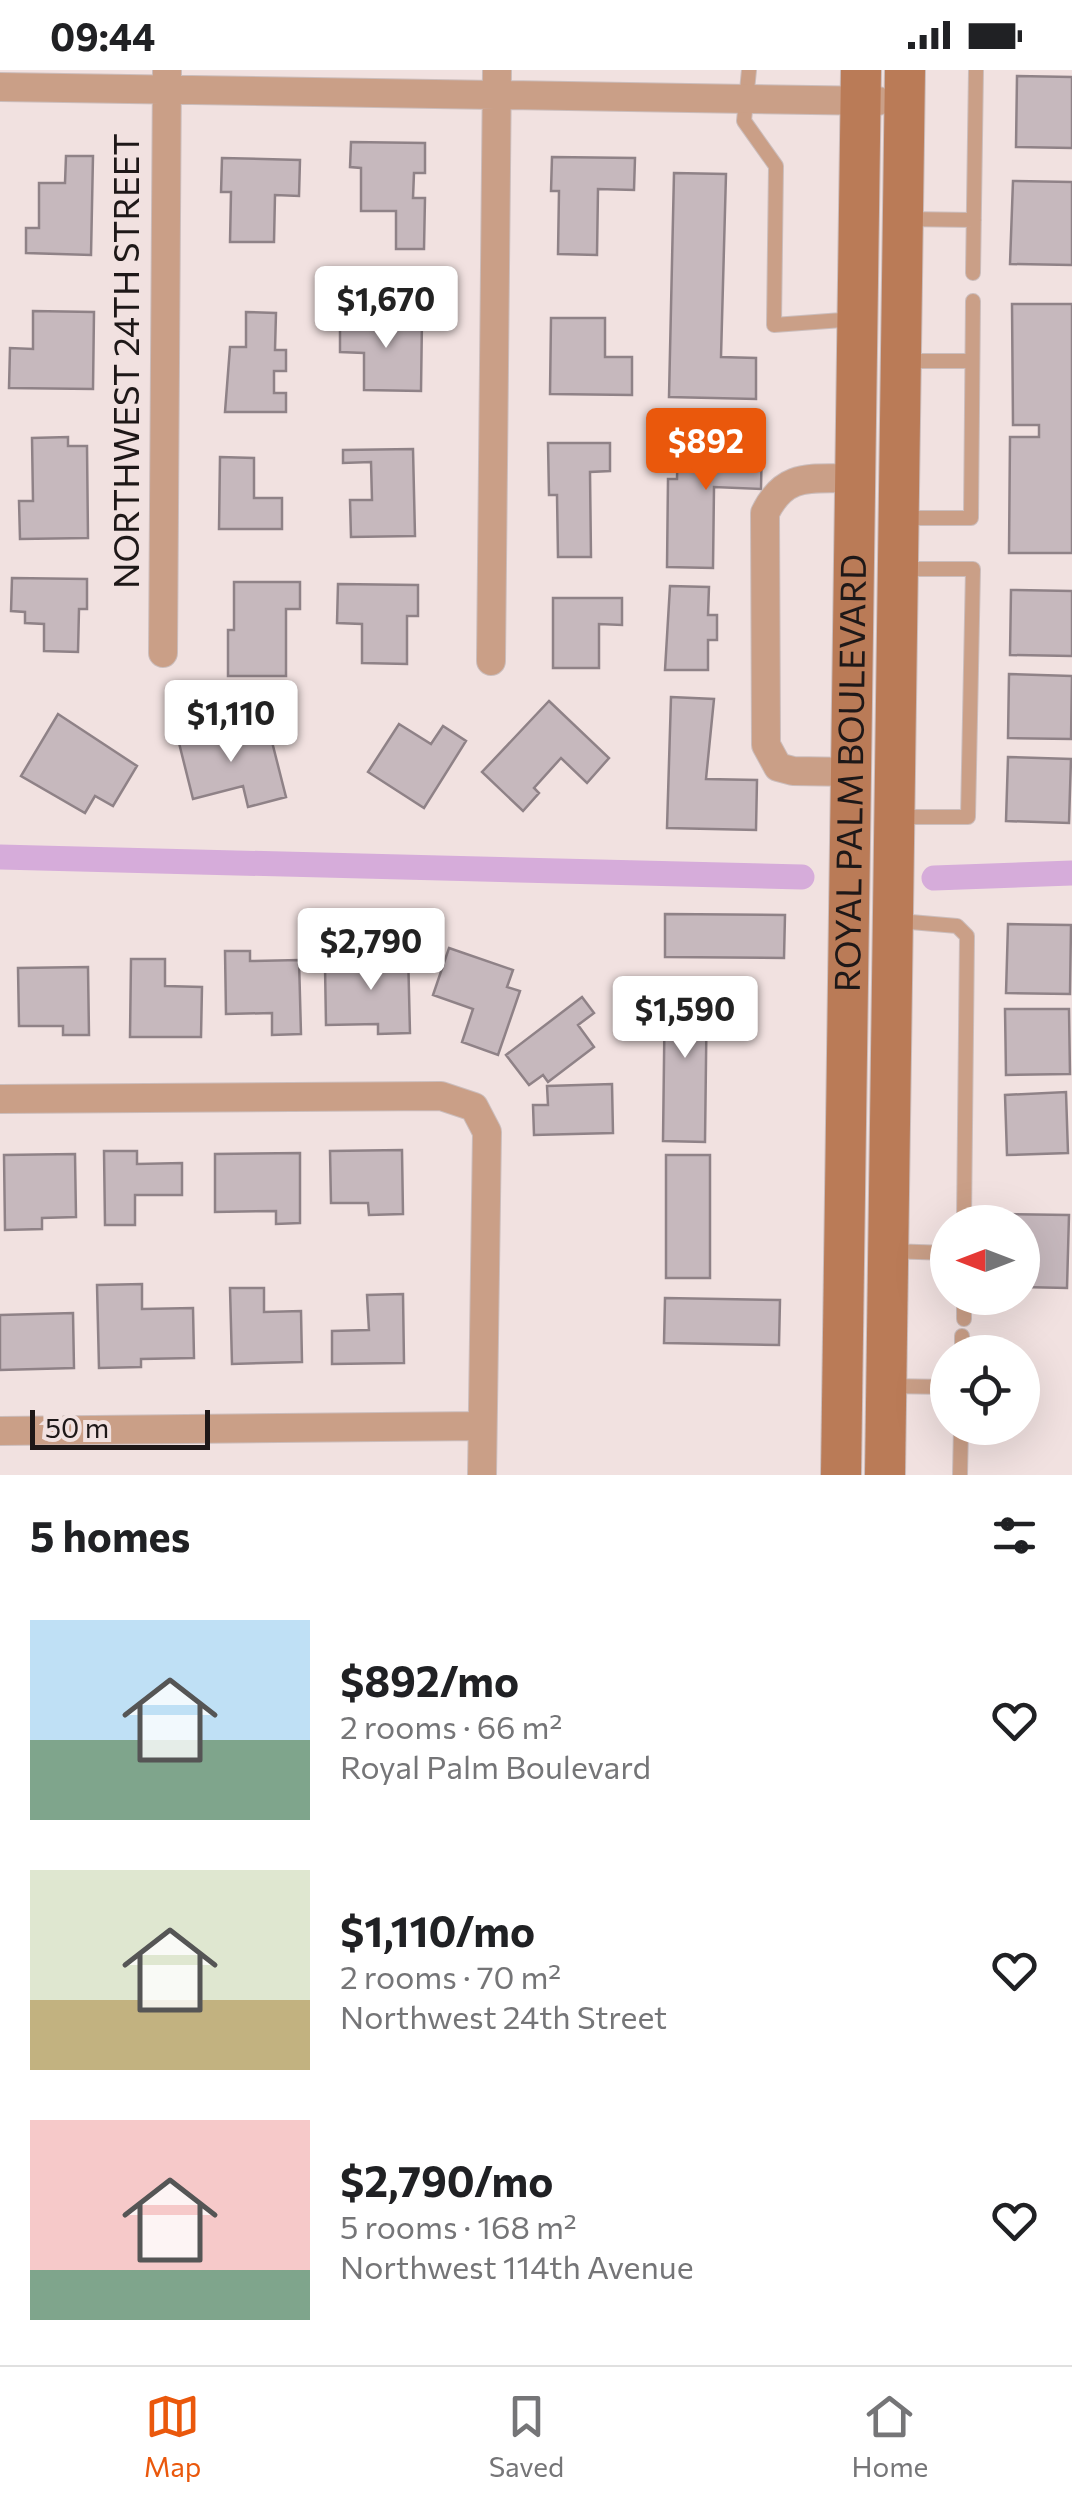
<!DOCTYPE html>
<meta charset="utf-8">
<style>
:root{--surface:#fff;--page:#f6f6f6;--text:#202124;--muted:#757577;--line:#e0e0e0;--accent:#ea580c}
body{margin:0;font-family:Commissioner,sans-serif;background:var(--page);color:var(--text);height:100vh;display:flex;flex-direction:column;font-size:38px;white-space:nowrap}
*{box-sizing:border-box;margin:0}
p{font-size:32px;color:var(--muted)}
.icon{flex:none;width:55px;height:55px;fill:none;stroke:currentColor;stroke-width:2;stroke-linecap:round;stroke-linejoin:round}
.map{position:relative;height:1405px;overflow:hidden}
.drawer{display:flex;flex-direction:column;background:var(--surface);flex:1}
.drawer>*{flex:none}
.needle{width:65px;rotate:270deg}
.controls{position:absolute;left:930px;top:1135px;display:grid;gap:20px}
.controls a{display:grid;place-items:center;width:110px;height:110px;border-radius:50%;background:var(--surface);box-shadow:0 10px 40px #0002;font-size:50px}
.scale{position:absolute;left:30px;bottom:25px;width:180px;box-sizing:border-box;padding-left:10px;border:5px solid #1e1818;border-top:0;font-size:28px;line-height:35px;white-space:nowrap;color:#1e1818;-webkit-text-stroke:8px #f1e1e0;paint-order:stroke}
.price{position:absolute;translate:-50% -85px;padding:0 22px;border-radius:10px;background:#fff;color:#222;font-size:32px;line-height:65px;filter:drop-shadow(0 2px 5px #0008)}
.price::after{content:'';position:absolute;left:50%;top:60px;width:30px;height:22px;margin-left:-15px;background:inherit;clip-path:polygon(0 0,100% 0,50% 100%)}
.price.on{background:var(--accent);color:#fff}
ul{padding:0;list-style:none}
li{display:flex;align-items:center;gap:30px;height:250px;padding:0 30px}
li span{display:grid;place-items:center;flex:none;width:280px;height:200px;border-radius:0px;color:#555}
li>.icon{margin-inline-start:auto}
span .icon{width:120px;height:120px;fill:#fffc;stroke-width:1}
li b{font-size:42px}
h2{display:flex;justify-content:space-between;align-items:center;height:120px;padding:0 30px;font-size:42px}
.status{display:flex;justify-content:space-between;align-items:center;height:70px;padding:0 50px;background:var(--surface);direction:ltr}
.status svg{height:28px;fill:currentColor}
.menu{display:flex;justify-content:space-around;align-items:center;height:140px;border-top:2px solid var(--line);background:var(--surface);font-size:28px;color:var(--muted)}
.menu a{display:grid;justify-items:center;gap:5px}
.menu .on{color:var(--accent)}
.map>svg:first-child{display:block}
.lines{fill:none;stroke-linecap:round;stroke-linejoin:round}
.canal{stroke:#d6acda;stroke-width:25}
.building{fill:#c6b8bd;stroke:#8f8287;stroke-width:2.5}
.lane-casing{stroke:#cbbdbc;stroke-width:16}
.street-casing{stroke:#cbbdbc;stroke-width:30}
.secondary-casing{stroke:#cbbdbc;stroke-width:42}
.lane{stroke:#ca9f87;stroke-width:14}
.street{stroke:#ca9f87;stroke-width:28}
.secondary{stroke:#ba7b57;stroke-width:40}
.labels{text-anchor:middle;stroke-width:9;stroke-linejoin:round;paint-order:stroke}
.street-label{font-size:35px;fill:#1e1818;stroke:#f1e1e0}
</style>
<div class="status"><b>09:44</b><svg viewBox="0 0 49 12"><path d="M0 12V9h3v3zM5 12V6h3v6zM10 12V3h3v9zM15 12V0h3v12zM26 1h20v11H26zM47 4h2v5h-2z"/></svg></div>
<div class="map">
<svg width="1072" height="1405" viewBox="0 0 1072 1405">
<rect width="100%" height="100%" fill="#f1e1e0"/>
<g class="lines">
<path class="canal" d="M0,787l802,20
M934,808l138,-5"/>
</g>
<path class="building" d="M1017,6l55,1v71l-56,-1z
M351,72l74,1v30h-11l-1,25h12l-1,51h-28v-38h-35v-43l-11,-1z
M66,86h27l-2,99 -65,-2v-25h13v-45h26z
M552,87l83,1 -1,32 -36,-1 -1,66 -39,-1 1,-63h-8z
M222,88l78,2 -1,36 -24,-1 -1,47h-44l1,-50h-10z
M674,103l52,1 -5,183 35,1v41l-87,-2z
M1013,111l59,1v83l-62,-1z
M1012,234h60v249h-63l1,-116h29v-12h-26z
M33,241l61,1 -1,77 -84,-1 1,-40 23,1z
M246,242l30,1 -1,37h11v21h-12v22h12v19h-61l5,-65h16z
M340,248l82,1 -1,72 -57,-1v-37l-24,-1z
M551,248h54v39h27v38l-82,-1z
M68,367v9h19l1,92 -68,1 -1,-38h14l-1,-63z
M678,367l84,2 -1,50 -47,-2 -1,81 -46,-1 1,-88h9z
M548,373h62v28l-20,1 1,85h-33l-1,-62h-8z
M413,379l2,87 -64,1 -1,-37h22l-1,-38 -28,1v-13z
M220,387l34,1v40h28v31h-63z
M12,508l75,1v30h-8l-1,43 -34,-1v-27l-19,-1v-11l-14,-1z
M234,512h66v27h-14v67h-58v-46h6z
M338,514l80,1v31h-11v48l-45,-1v-39l-25,-1z
M670,516l39,1 -1,28h9v25h-9v30h-43z
M1011,520l61,1v65l-62,-1z
M553,528h69v27l-23,-1v44h-46z
M1009,604l63,2 -1,63 -63,-1z
M671,627l43,2 -8,80 51,1 -1,50 -89,-2z
M549,631l60,57 -22,25 -26,-25 -27,30 5,5 -16,18 -41,-39z
M58,644l79,52 -24,40 -18,-10 -10,17 -64,-37z
M211,652l4,21 54,-13 17,67 -38,10 -5,-21 -50,13 -17,-68z
M399,654l32,20 12,-18 23,15 -42,67 -56,-36z
M1008,687l63,2 -2,64 -63,-2z
M665,844l120,1 -1,43 -119,-1z
M1008,854l63,1 -1,69 -64,-1z
M449,878l64,22 -6,17 13,4 -22,64 -36,-13 11,-33 -40,-14z
M225,881h25v10l49,-1 2,74 -29,1v-22l-46,1z
M372,881h36l2,82 -32,1v-10l-52,1 -1,-59 47,-1z
M131,889h34v27l37,1 -1,50h-71z
M88,897l1,68h-26v-9h-44l-1,-58z
M665,910h42l-2,162 -42,-1z
M582,927l12,16 -16,12 16,22 -46,35 -5,-7 -14,10 -23,-30z
M1005,939h64l1,65 -64,1z
M612,1014l1,49 -79,2 -1,-30h15l-1,-19z
M1066,1022l2,61 -61,2 -2,-60z
M402,1080l1,64 -34,1 -1,-12h-37l-1,-52z
M104,1081h33v13l45,-1v32h-47v30h-30z
M300,1083v70l-24,1v-13l-61,1v-58z
M75,1084l1,63 -34,1v11l-37,1 -1,-75z
M666,1085h44v123h-44z
M1001,1144l68,1 -2,73 -45,-1v-65h-21z
M142,1214v25l51,-1 1,50 -53,1v8l-42,1 -2,-83z
M230,1218h34v24l37,-1 1,51 -70,2z
M403,1224l1,69 -72,1v-33l37,-1 -2,-35z
M665,1228l115,2 -1,45 -115,-2z
M73,1243l1,55 -74,2v-55z"/>
<g class="lines">
<defs>
<path id="lane" d="M749,0l-5,51 32,45 -2,159 82,-6
M904,149l70,1
M973,203l3,-203
M902,291h70
M904,448h67l2,-217
M895,747h73l5,-248h-73
M899,851l58,5 10,10 -3,286
M889,1181l59,2
M964,1228v21
M962,1282v-16
M887,1316l61,1
M960,1405l1,-47"/>
<path id="street" d="M0,17l878,14
M163,583l4,-582
M491,591l6,-591
M853,702l-60,-1 -15,-4 -12,-22 -1,-232c21,-43 48,-33 91,-35
M0,1029l441,-3 33,11 13,25 -5,343
M0,1361l482,-5"/>
<g id="secondary">
<path id="s1" d="M841,1405l20,-1405"/>
<path d="M885,1405l20,-1405"/>
</g>
</defs>
<use href="#lane" class="lane-casing"/>
<use href="#street" class="street-casing"/>
<use href="#secondary" class="secondary-casing"/>
<use href="#lane" class="lane"/>
<use href="#street" class="street"/>
<use href="#secondary" class="secondary"/>
</g>
<g class="labels">
<g class="street-label">
<text transform="translate(127 291) rotate(-90)" y="12">NORTHWEST 24TH STREET</text>
<text dy="12" stroke="none"><textPath href="#s1" startOffset="702">ROYAL PALM BOULEVARD</textPath></text>
</g>
</g>
</svg>
<div class="controls">
<a><svg class="needle" viewBox="-14 -14 28 28"><path d="M0-13l5 13h-10z" fill="#e53935"/><path d="M0 13l5-13h-10z" fill="#757577"/></svg></a>
<a><svg class="icon" aria-label="locate" viewBox="0 0 24 24"><circle cx="12" cy="12" r="6"/><path d="M12 2v4M12 18v4M2 12h4M18 12h4"/></svg></a>
</div>
<div class="scale">50 m</div>
<b class="price" style="left:386px;top:281px">$1,670</b>
<b class="price on" style="left:706px;top:423px">$892</b>
<b class="price" style="left:231px;top:695px">$1,110</b>
<b class="price" style="left:371px;top:923px">$2,790</b>
<b class="price" style="left:685px;top:991px">$1,590</b>
</div>
<section class="drawer">
<h2>5 homes<svg class="icon" aria-label="filters" viewBox="0 0 24 24"><path d="M4 7h16M4 17h16"/><circle cx="9" cy="7" r="2"/><circle cx="15" cy="17" r="2"/></svg></h2>
<ul>
<li><span style="background:linear-gradient(#bfe0f5 60%,#7fa58c 0)"><svg class="icon" aria-label="home" viewBox="0 0 24 24"><path d="M3 11l9-7 9 7M6 9v11h12V9"/></svg></span><div><b>$892/mo</b><p>2 rooms · 66 m²</p><p>Royal Palm Boulevard</p></div><svg class="icon" aria-label="heart" viewBox="0 0 24 24"><path d="M12 20l-8-8c-3-5 5-10 8-4 3-6 11-1 8 4z"/></svg></li>
<li><span style="background:linear-gradient(#dfe7d0 65%,#c2b280 0)"><svg class="icon" aria-label="home" viewBox="0 0 24 24"><path d="M3 11l9-7 9 7M6 9v11h12V9"/></svg></span><div><b>$1,110/mo</b><p>2 rooms · 70 m²</p><p>Northwest 24th Street</p></div><svg class="icon" aria-label="heart" viewBox="0 0 24 24"><path d="M12 20l-8-8c-3-5 5-10 8-4 3-6 11-1 8 4z"/></svg></li>
<li><span style="background:linear-gradient(#f6c9c9 75%,#7fa58c 0)"><svg class="icon" aria-label="home" viewBox="0 0 24 24"><path d="M3 11l9-7 9 7M6 9v11h12V9"/></svg></span><div><b>$2,790/mo</b><p>5 rooms · 168 m²</p><p>Northwest 114th Avenue</p></div><svg class="icon" aria-label="heart" viewBox="0 0 24 24"><path d="M12 20l-8-8c-3-5 5-10 8-4 3-6 11-1 8 4z"/></svg></li>
</ul>
</section>
<nav class="menu">
<a class="on"><svg class="icon" aria-label="map" viewBox="0 0 24 24"><path d="M3 6l6-2 6 2 6-2v14l-6 2-6-2-6 2zM9 4v14M15 6v14"/></svg>Map</a>
<a><svg class="icon" aria-label="saved" viewBox="0 0 24 24"><path d="M7 4h10v16l-5-4-5 4z"/></svg>Saved</a>
<a><svg class="icon" aria-label="home" viewBox="0 0 24 24"><path d="M3 11l9-7 9 7M6 9v11h12V9"/></svg>Home</a>
</nav>
